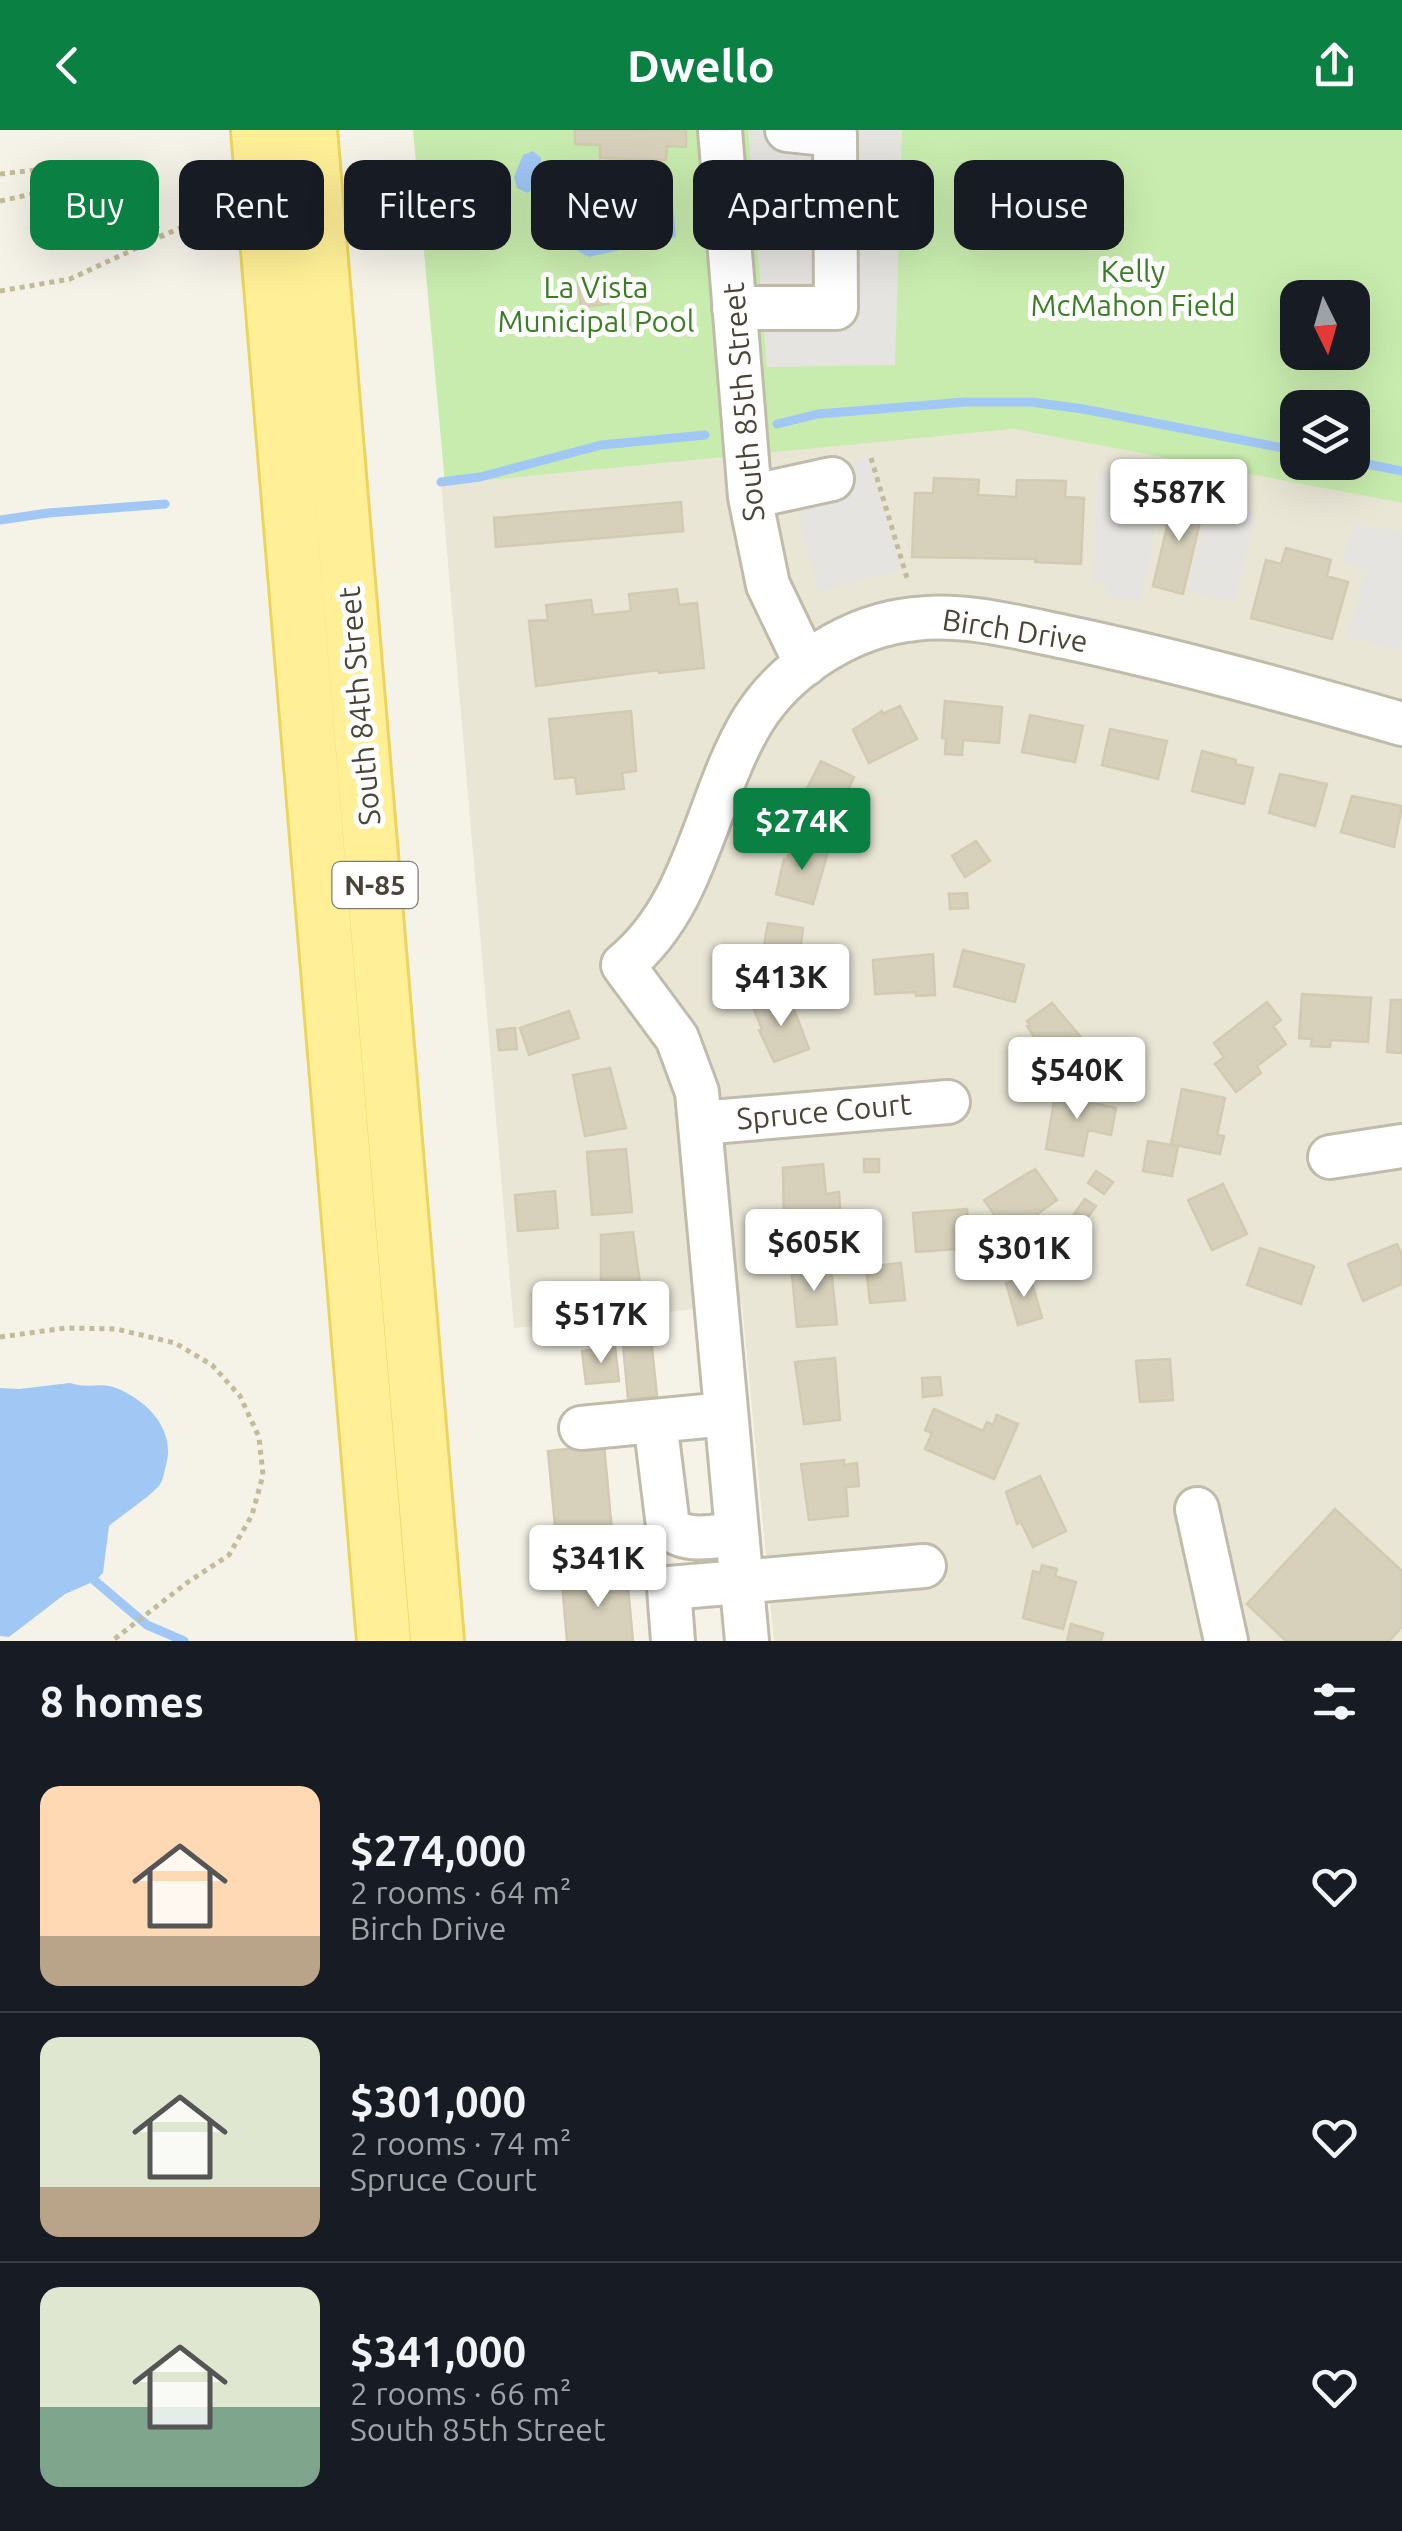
<!DOCTYPE html>
<meta charset="utf-8">
<style>
:root{--surface:#171b24;--page:#20242c;--text:#f1f3f6;--muted:#9ea1a6;--line:#363941;--accent:#0b8043}
body{margin:0;font-family:Ubuntu,sans-serif;background:var(--page);color:var(--text);height:100vh;display:flex;flex-direction:column;font-size:38px;white-space:nowrap}
*{box-sizing:border-box;margin:0}
p{font-size:32px;color:var(--muted)}
.icon{flex:none;width:55px;height:55px;fill:none;stroke:currentColor;stroke-width:2;stroke-linecap:round;stroke-linejoin:round}
.map{position:relative;height:1511px;overflow:hidden}
.drawer{display:flex;flex-direction:column;background:var(--surface);flex:1}
.drawer>*{flex:none}
.guide{position:absolute;left:30px;top:30px;width:1342px;height:90px;display:flex;gap:20px}
.needle{width:65px;rotate:175deg}
.buttons{position:absolute;left:1280px;top:150px;display:grid;gap:20px}
.buttons a{display:grid;place-items:center;width:90px;height:90px;border-radius:20px;background:var(--surface);box-shadow:0 10px 40px #0002;font-size:50px}
.price{position:absolute;translate:-50% -85px;padding:0 22px;border-radius:10px;background:#fff;color:#222;font-size:32px;line-height:65px;filter:drop-shadow(0 2px 5px #0008)}
.price::after{content:'';position:absolute;left:50%;top:60px;width:30px;height:22px;margin-left:-15px;background:inherit;clip-path:polygon(0 0,100% 0,50% 100%)}
.price.selected{background:var(--accent);color:#fff}
ul{padding:0;list-style:none}
li{display:flex;align-items:center;gap:30px;height:250px;padding:0 40px}
li+li{border-top:2px solid var(--line)}
li span{display:grid;place-items:center;flex:none;width:280px;height:200px;border-radius:20px;color:#555}
li>.icon{margin-inline-start:auto}
span .icon{width:120px;height:120px;fill:#fffc;stroke-width:1}
li b{font-size:42px}
h2{display:flex;justify-content:space-between;align-items:center;height:120px;padding:0 40px;font-size:42px}
.pill{padding:0 35px;border-radius:20px;background:var(--surface);box-shadow:0 10px 40px #0002;font-size:35px;line-height:90px}
.pill.selected{background:var(--accent);color:#fff}
header{display:flex;justify-content:space-between;align-items:center;height:130px;padding:0 40px;background:var(--accent);color:#fff;font-size:45px;font-weight:700}
.map>svg:first-child{display:block}
.residential{fill:#e9e6d6}
.green{fill:#c8ecae;fill-rule:evenodd}
.parking{fill:#e6e4e0}
.water{fill:#a1c7f5}
.lines{fill:none;stroke-linecap:round;stroke-linejoin:round}
.stream{stroke:#a1c7f5;stroke-width:9}
.building{fill:#d7d1bc;stroke:#d3caaf;stroke-width:2.5}
.minor-casing{stroke:#c1bcaa;stroke-width:48}
.major-casing{stroke:#ecd55f;stroke-width:58}
.path{stroke:#c4bb9a;stroke-width:5;stroke-dasharray:5 5;stroke-linecap:butt}
.minor{stroke:#fff;stroke-width:42}
.major{stroke:#fff097;stroke-width:52}
.labels{text-anchor:middle;stroke-width:10;stroke-linejoin:round;paint-order:stroke}
.shield{fill:#fff;stroke:#807c72;stroke-width:2.5}
.shield-label{font-size:28px;font-weight:bold;fill:#494436}
.park-label{font-size:30px;fill:#3b7f25;stroke:#fff}
.street-label{font-size:30px;fill:#494436;stroke:#fff}
</style>
<header><svg class="icon" aria-label="back" viewBox="0 0 24 24"><path d="M15 5l-7 7 7 7"/></svg>Dwello<svg class="icon" aria-label="share" viewBox="0 0 24 24"><path d="M12 15V3M7 8l5-5 5 5M5 13v7h14v-7"/></svg></header>
<div class="map">
<svg width="1402" height="1511" viewBox="0 0 1402 1511">
<rect width="100%" height="100%" fill="#f5f3e8"/>
<path class="residential" d="M1013,299l389,74v1138h-628l-32,-337 -228,24 -73,-846z"/>
<path class="green" d="M413,0h989v373l-389,-74 -568,55zM1298,168h54v54h-54zM1298,278h54v54h-54z"/>
<path class="parking" d="M748,0h154l-7,235 -128,2z
M869,328l32,111 -82,22 -30,-111z
M1098,341l66,16 -24,116 -32,-7 1,-10 -16,-3z
M1208,370l48,13 -23,90 -46,-12z
M1355,393l26,8 2,-4 19,5v107l-3,12 -52,-15 20,-67 -24,-8z"/>
<path class="water" d="M533,21l8,7 1,24 -15,11 -10,-5 -3,-11 9,-22z
M580,62l92,1 4,44 -87,20 -31,-17 -3,-32z
M70,1253c18,6 29,-1 46,5 31,12 60,42 50,77 -2,7 -3,17 -8,22 -14,14 -34,26 -49,39l-6,47 -8,8 -30,13 -56,43 -9,-1v-248l19,1z"/>
<g class="lines">
<path class="stream" d="M777,294l41,-10 147,-12h66l52,7 215,42
M1352,331l50,10
M441,352l39,-5 121,-32 104,-10
M0,390l48,-7 117,-9
M95,1451l52,44 37,16"/>
</g>
<path class="building" d="M575,0h111v17l-19,-1 -1,14 -66,-2v-13l-25,-1z
M605,148l3,26 -27,3 -3,-25z
M934,348l45,2 -1,15 38,2 1,-17 49,1 -1,16 19,1 -3,66 -46,-2 1,-3 -124,-2 3,-64h18z
M1175,363l30,8 -22,93 -30,-8z
M681,372l2,29 -187,16 -2,-29z
M1286,418l45,12 -4,16 21,6 -16,57 -81,-21 15,-58 15,4z
M677,459l2,16 18,-2 7,65 -45,5 -1,-3 -122,16 -7,-65 19,-1 -2,-15 45,-5 2,15 38,-4 -2,-17z
M945,571l57,6 -3,36 -36,-3 -1,15 -17,-1 1,-15 -4,-1z
M900,576l17,33 -48,24 -16,-33 29,-19 1,3z
M631,581l5,60 -14,2 2,16 -47,5 -2,-17 -20,2 -6,-60z
M1030,585l53,11 -8,36 -53,-10z
M1110,599l57,12 -9,38 -56,-14z
M1202,621l34,9 -1,4 18,4 -9,36 -52,-13z
M821,631l33,16 -24,53 -36,-16z
M1280,644l47,10 -12,42 -46,-13z
M1352,666l50,10 -8,41 -53,-15z
M976,711l14,20 -25,16 -13,-21z
M792,712l36,10 -15,52 -37,-10 8,-35 3,1z
M967,763l1,15 -18,1 -1,-15z
M768,793l35,5 -7,56 -38,-4z
M963,820l61,15 -9,37 -61,-16z
M933,824l2,41 -19,1v-4l-41,2 -2,-34z
M1302,864l69,4 -3,44 -37,-2 -1,7 -19,-1 1,-7 -13,-1z
M789,866l20,53 -35,13 -15,-32 3,-1 -8,-19z
M1391,870h11v53l-15,-1z
M1267,872l14,18 -8,6 13,18 -29,22 4,7 -25,19 -21,-28 9,-7 -10,-14z
M1052,873l39,46 -33,24 -31,-47 3,-1 -3,-4z
M569,881l10,27 -50,17 -9,-27z
M515,898l2,21 -18,1 -2,-20z
M610,938l16,60 -41,8 -12,-61z
M1182,959l43,9 -8,37 7,1 -4,18 -49,-10z
M1056,960l38,8 -1,5 23,5 -5,27 -23,-5 -5,26 -37,-7z
M1148,1011l30,5 -6,30 -29,-5z
M626,1019l6,63 -40,3 -5,-63z
M864,1029h15v13h-15z
M823,1034l3,30 13,-2 2,30 -57,6 -1,-60z
M1035,1039l22,31 -24,17 8,11 -21,15 -8,-11 -4,2 -24,-34z
M1096,1041l17,11 -9,12 -16,-11z
M1223,1054l24,50 -35,16 -24,-50z
M555,1061l3,37 -40,3 -3,-36z
M1085,1069l11,7 -11,15 -11,-7z
M967,1079l3,39 -54,4 -3,-39z
M633,1102l8,59 -40,4v-60z
M1397,1114l5,11v29l-39,17 -15,-37z
M1260,1118l54,18 -13,38 -54,-19z
M830,1130l7,64 -40,3 -6,-63z
M901,1133l4,37 -35,3 -4,-36z
M1030,1146l12,42 -24,7 -12,-42z
M650,1199l7,67 -29,3 -6,-67z
M615,1217l4,34 -33,3 -4,-33z
M835,1228l5,62 -36,4 -9,-62z
M1170,1229l3,41 -33,2 -4,-41z
M940,1247l2,18 -19,2 -1,-19z
M934,1279l49,22 4,-9 6,3 4,-10 21,9 -24,55 -69,-30 7,-16 -7,-3z
M604,1315l9,97 -56,5 -9,-96z
M844,1330v5l13,-2 2,23 -13,1 2,29 -39,4 -8,-56z
M1040,1346l26,55 -33,16 -12,-25 -4,2 -11,-32z
M1335,1379l67,62v56l-13,14h-103l-39,-37z
M1042,1435l15,4 -2,7 21,6 -13,47 -40,-11 10,-47 7,2z
M627,1447l6,64h-66l-5,-59z
M1071,1494l32,9 -2,8h-34z"/>
<g class="lines">
<defs>
<path id="minor" d="M720,0l30,367 18,88 38,79
M734,178h102l-1,-173 -48,-5
M750,367l82,-18
M700,993l248,-21
M1330,1027l72,-11
M655,1291l13,105c16,18 46,10 69,8
M581,1298l145,-14
M1197,1379l29,132
M673,1511l-4,-53 255,-22
M747,1511l-50,-549 -20,-54 -54,-73c75,-61 82,-166 130,-245 34,-54 99,-95 162,-101 50,-6 101,8 150,18 114,24 225,55 337,87"/>
<path id="major" d="M258,0l126,1511
M310,0l127,1511"/>
</defs>
<use href="#minor" class="minor-casing"/>
<use href="#major" class="major-casing"/>
<path class="path" d="M0,44l80,-9 3,16
M0,71l129,-28 33,64
M0,161l70,-12 155,-72
M871,328l36,120
M0,1207l66,-9 50,1 59,14 37,22 28,31 19,41 4,38 -11,40 -23,40 -41,27 -76,59"/>
<use href="#minor" class="minor"/>
<use href="#major" class="major"/>
</g>
<g class="labels">
<rect class="shield" x="332.5" y="732" width="85" height="46" rx="8"/>
<g class="shield-label">
<text x="375" y="765">N-85</text>
</g>
<g class="park-label">
<text x="1133" y="152">Kelly<tspan x="1133" dy="34">McMahon Field</tspan></text>
<text x="596" y="168">La Vista<tspan x="596" dy="34">Municipal Pool</tspan></text>
</g>
<g class="street-label">
<text transform="translate(744 272) rotate(-95)" y="10">South 85th Street</text>
<text transform="translate(1015 501) rotate(9)" y="10">Birch Drive</text>
<text transform="translate(360 576) rotate(-95)" y="10">South 84th Street</text>
<text transform="translate(824 982) rotate(-5)" y="10">Spruce Court</text>
</g>
</g>
</svg>
<div class="buttons">
<a><svg class="needle" viewBox="-14 -14 28 28"><path d="M0-13l5 13h-10z" fill="#e53935"/><path d="M0 13l5-13h-10z" fill="#9ea1a6"/></svg></a>
<a><svg class="icon" aria-label="layers" viewBox="0 0 24 24"><path d="M12 4l9 5-9 5-9-5zM3 14l9 5 9-5"/></svg></a>
</div>
<b class="price" style="left:1179px;top:414px">$587K</b>
<b class="price selected" style="left:802px;top:743px">$274K</b>
<b class="price" style="left:781px;top:899px">$413K</b>
<b class="price" style="left:1077px;top:992px">$540K</b>
<b class="price" style="left:814px;top:1164px">$605K</b>
<b class="price" style="left:1024px;top:1170px">$301K</b>
<b class="price" style="left:601px;top:1236px">$517K</b>
<b class="price" style="left:598px;top:1480px">$341K</b>
<div class="guide">
<a class="pill selected">Buy</a>
<a class="pill">Rent</a>
<a class="pill">Filters</a>
<a class="pill">New</a>
<a class="pill">Apartment</a>
<a class="pill">House</a>
</div>
</div>
<section class="drawer">
<h2>8 homes<svg class="icon" aria-label="filters" viewBox="0 0 24 24"><path d="M4 7h16M4 17h16"/><circle cx="9" cy="7" r="2"/><circle cx="15" cy="17" r="2"/></svg></h2>
<ul>
<li><span style="background:linear-gradient(#ffd9b3 75%,#b9a48a 0)"><svg class="icon" aria-label="home" viewBox="0 0 24 24"><path d="M3 11l9-7 9 7M6 9v11h12V9"/></svg></span><div><b>$274,000</b><p>2 rooms · 64 m²</p><p>Birch Drive</p></div><svg class="icon" aria-label="heart" viewBox="0 0 24 24"><path d="M12 20l-8-8c-3-5 5-10 8-4 3-6 11-1 8 4z"/></svg></li>
<li><span style="background:linear-gradient(#dfe7d0 75%,#b9a48a 0)"><svg class="icon" aria-label="home" viewBox="0 0 24 24"><path d="M3 11l9-7 9 7M6 9v11h12V9"/></svg></span><div><b>$301,000</b><p>2 rooms · 74 m²</p><p>Spruce Court</p></div><svg class="icon" aria-label="heart" viewBox="0 0 24 24"><path d="M12 20l-8-8c-3-5 5-10 8-4 3-6 11-1 8 4z"/></svg></li>
<li><span style="background:linear-gradient(#dfe7d0 60%,#7fa58c 0)"><svg class="icon" aria-label="home" viewBox="0 0 24 24"><path d="M3 11l9-7 9 7M6 9v11h12V9"/></svg></span><div><b>$341,000</b><p>2 rooms · 66 m²</p><p>South 85th Street</p></div><svg class="icon" aria-label="heart" viewBox="0 0 24 24"><path d="M12 20l-8-8c-3-5 5-10 8-4 3-6 11-1 8 4z"/></svg></li>
</ul>
</section>
